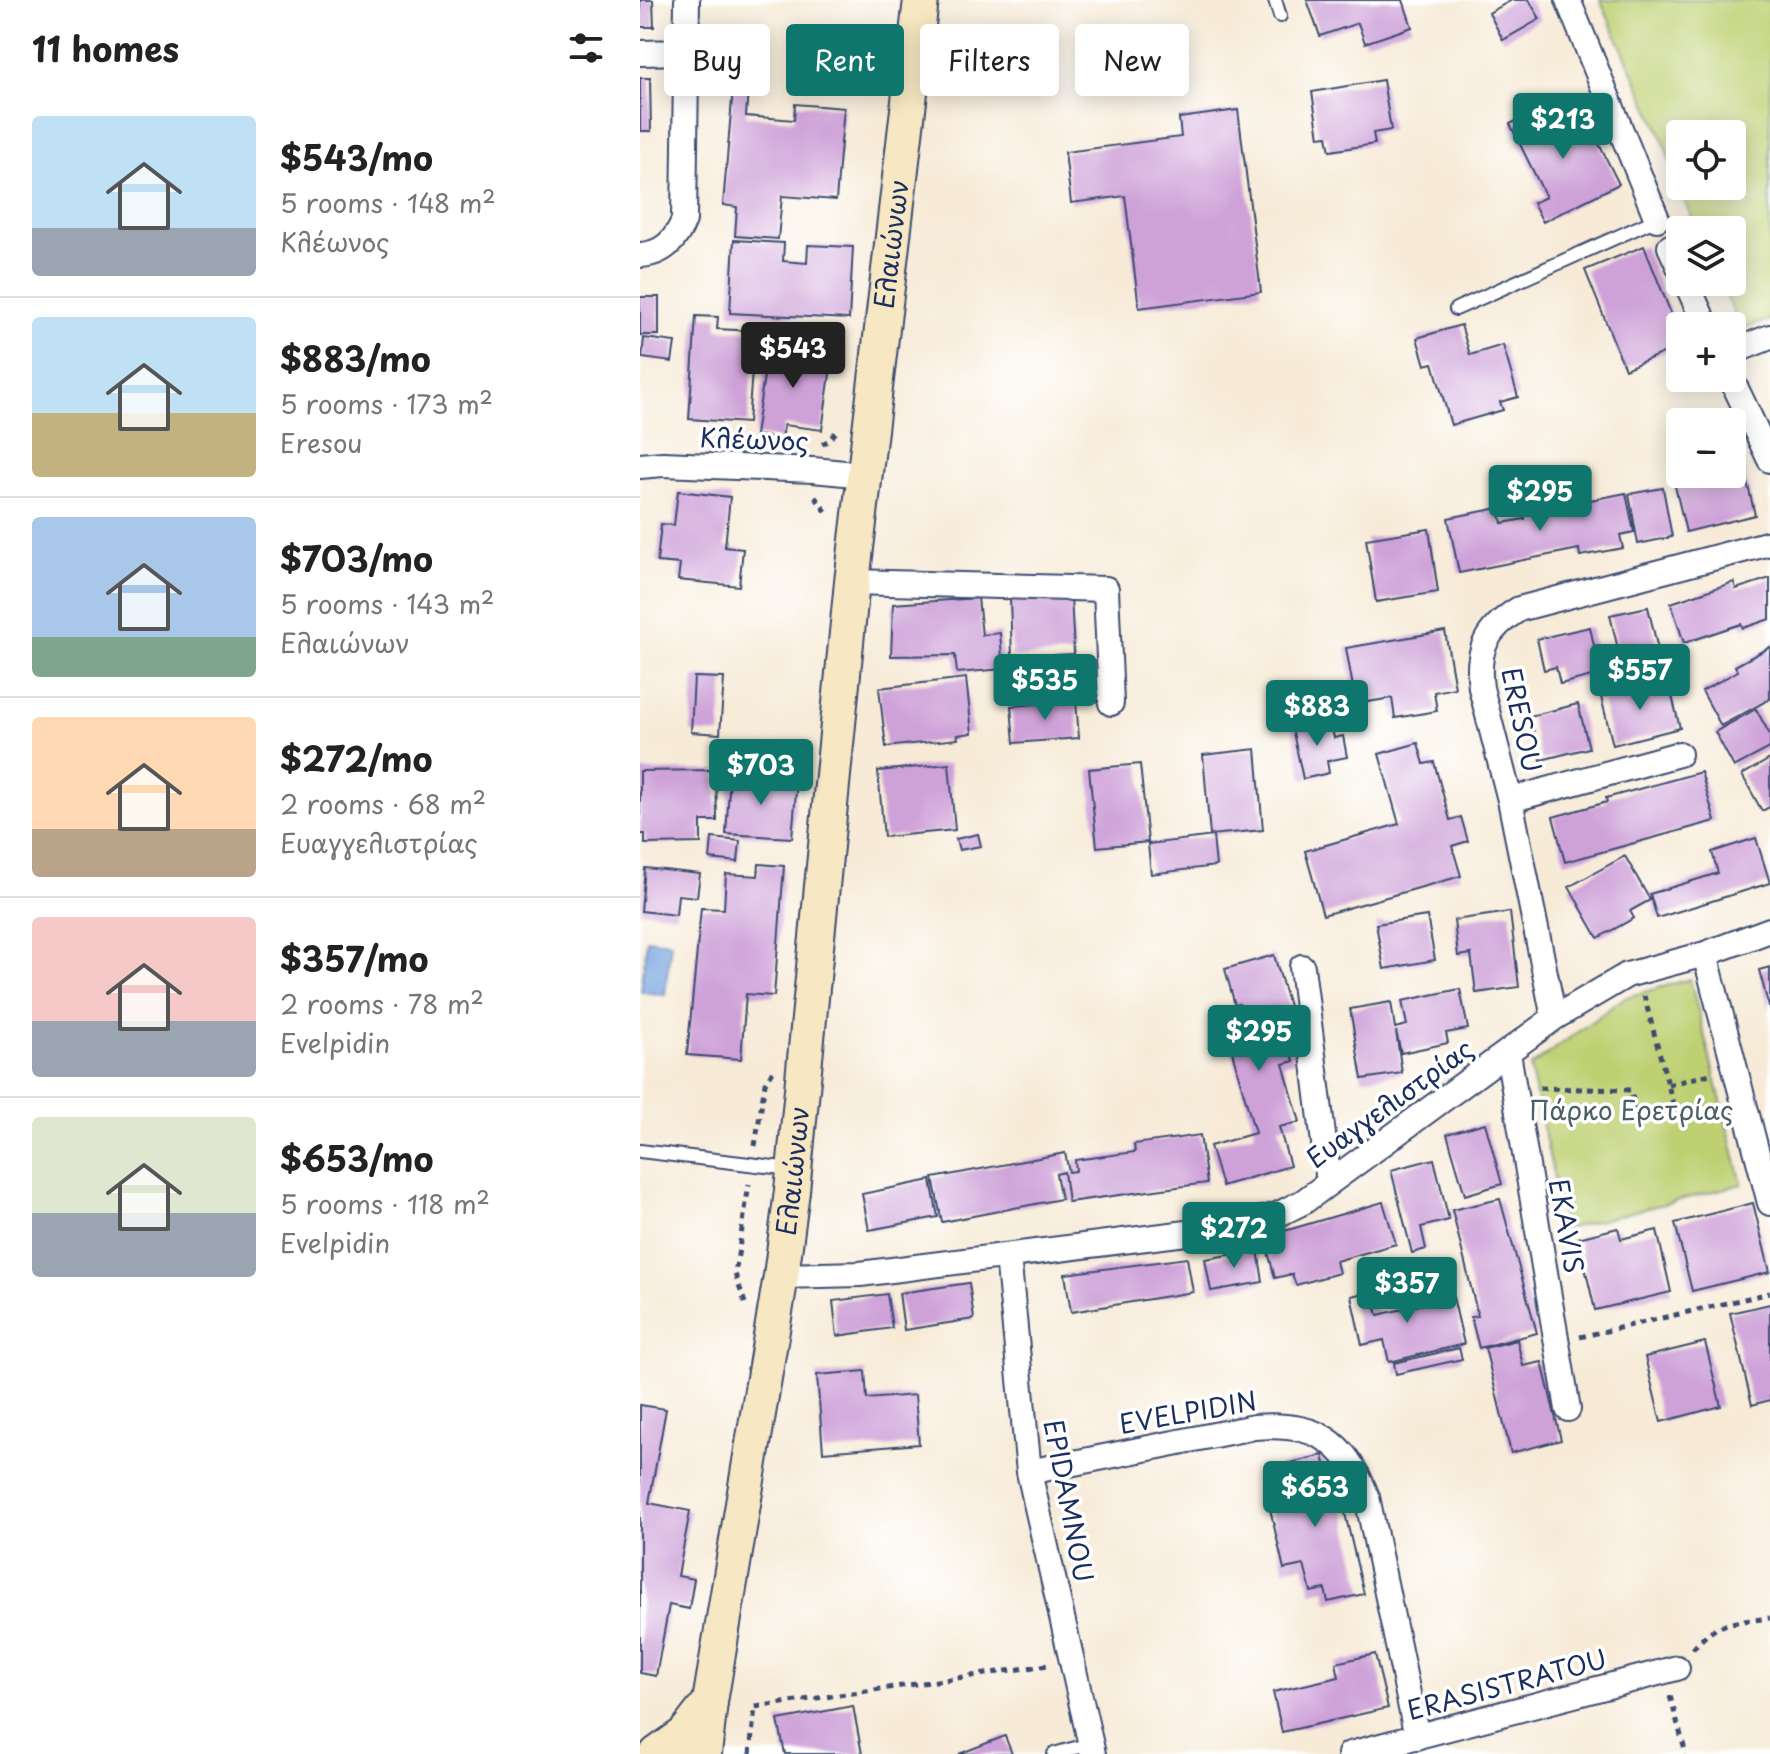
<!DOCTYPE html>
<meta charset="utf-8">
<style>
:root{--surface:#fff;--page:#f6f6f6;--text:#222;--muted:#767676;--line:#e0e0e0;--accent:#0f766e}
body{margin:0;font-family:"Playpen Sans",sans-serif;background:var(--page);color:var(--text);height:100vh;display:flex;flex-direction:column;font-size:30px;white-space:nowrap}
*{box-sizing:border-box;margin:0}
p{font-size:26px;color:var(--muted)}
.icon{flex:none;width:44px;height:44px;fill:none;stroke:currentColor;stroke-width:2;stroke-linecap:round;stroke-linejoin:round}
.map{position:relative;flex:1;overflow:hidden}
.panel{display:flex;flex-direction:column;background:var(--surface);width:640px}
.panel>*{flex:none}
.guide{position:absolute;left:24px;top:24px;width:760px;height:72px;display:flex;gap:16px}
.buttons{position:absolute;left:1026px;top:120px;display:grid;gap:16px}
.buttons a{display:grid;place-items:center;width:80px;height:80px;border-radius:8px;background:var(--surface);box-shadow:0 4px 20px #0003;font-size:40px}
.price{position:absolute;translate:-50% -68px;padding:0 18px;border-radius:8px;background:var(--accent);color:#fff;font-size:26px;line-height:52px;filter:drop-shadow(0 2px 4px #0008)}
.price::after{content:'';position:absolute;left:50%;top:48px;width:24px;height:18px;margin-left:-12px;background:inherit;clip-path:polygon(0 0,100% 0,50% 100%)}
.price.selected{background:#222;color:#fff}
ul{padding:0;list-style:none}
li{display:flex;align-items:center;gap:24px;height:200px;padding:0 32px}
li+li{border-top:2px solid var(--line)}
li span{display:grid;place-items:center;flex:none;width:224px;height:160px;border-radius:8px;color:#555}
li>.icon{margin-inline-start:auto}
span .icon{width:96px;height:96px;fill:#fffc;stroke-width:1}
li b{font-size:34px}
h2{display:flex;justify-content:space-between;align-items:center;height:96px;padding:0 32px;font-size:34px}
.pill{padding:0 28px;border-radius:8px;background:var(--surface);box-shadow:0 4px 20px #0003;font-size:28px;line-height:72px}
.pill.selected{background:var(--accent);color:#fff}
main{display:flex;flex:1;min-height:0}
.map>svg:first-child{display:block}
.green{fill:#bfd073;stroke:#6d8068;stroke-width:2;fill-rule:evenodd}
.water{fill:#75a3de;stroke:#48699e;stroke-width:2}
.building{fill:#cea1d8}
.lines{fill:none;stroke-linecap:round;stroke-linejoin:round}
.service-casing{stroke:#3c4b70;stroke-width:16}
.minor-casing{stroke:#3c4b70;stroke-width:28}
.secondary-casing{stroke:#3c4b70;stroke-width:38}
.path{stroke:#3c4b70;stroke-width:5;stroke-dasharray:6 6;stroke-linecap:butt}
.service{stroke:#fff;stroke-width:12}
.minor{stroke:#fff;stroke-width:24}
.secondary{stroke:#f7e8c3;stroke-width:34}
.labels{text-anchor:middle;stroke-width:7;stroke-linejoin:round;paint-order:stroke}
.street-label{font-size:26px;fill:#1b2f5e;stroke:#fff}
.park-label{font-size:26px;fill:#4c5f64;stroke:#fff}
</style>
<main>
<section class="panel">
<h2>11 homes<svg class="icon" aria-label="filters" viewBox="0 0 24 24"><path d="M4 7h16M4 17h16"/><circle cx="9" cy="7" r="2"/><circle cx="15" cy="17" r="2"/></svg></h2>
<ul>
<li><span style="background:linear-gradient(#bfe0f5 70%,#9aa5b1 0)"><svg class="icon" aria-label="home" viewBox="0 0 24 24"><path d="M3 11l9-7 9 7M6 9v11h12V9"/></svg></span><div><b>$543/mo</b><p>5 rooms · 148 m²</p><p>Κλέωνος</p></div></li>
<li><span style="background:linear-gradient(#bfe0f5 60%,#c2b280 0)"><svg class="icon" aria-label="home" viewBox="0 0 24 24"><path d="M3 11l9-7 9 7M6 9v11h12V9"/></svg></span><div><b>$883/mo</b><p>5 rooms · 173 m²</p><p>Eresou</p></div></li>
<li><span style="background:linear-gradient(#a9c7e8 75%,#7fa58c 0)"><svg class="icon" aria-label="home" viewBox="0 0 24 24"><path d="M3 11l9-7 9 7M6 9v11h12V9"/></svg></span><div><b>$703/mo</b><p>5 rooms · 143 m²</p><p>Ελαιώνων</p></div></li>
<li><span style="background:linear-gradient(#ffd9b3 70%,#b9a48a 0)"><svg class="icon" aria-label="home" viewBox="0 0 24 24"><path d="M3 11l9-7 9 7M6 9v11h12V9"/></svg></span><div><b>$272/mo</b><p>2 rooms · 68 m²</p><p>Ευαγγελιστρίας</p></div></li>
<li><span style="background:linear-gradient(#f6c9c9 65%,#9aa5b1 0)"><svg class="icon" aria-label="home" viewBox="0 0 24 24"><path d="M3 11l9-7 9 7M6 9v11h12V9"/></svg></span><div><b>$357/mo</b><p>2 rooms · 78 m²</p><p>Evelpidin</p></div></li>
<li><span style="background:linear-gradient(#dfe7d0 60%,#9aa5b1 0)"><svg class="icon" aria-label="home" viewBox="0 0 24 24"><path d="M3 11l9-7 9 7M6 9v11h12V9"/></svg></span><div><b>$653/mo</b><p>5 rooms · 118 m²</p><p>Evelpidin</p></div></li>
</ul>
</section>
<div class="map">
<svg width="1130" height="1754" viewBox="0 0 1130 1754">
<rect width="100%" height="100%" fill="#fff"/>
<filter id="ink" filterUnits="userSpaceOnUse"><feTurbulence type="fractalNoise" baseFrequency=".0125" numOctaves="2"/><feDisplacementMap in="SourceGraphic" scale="16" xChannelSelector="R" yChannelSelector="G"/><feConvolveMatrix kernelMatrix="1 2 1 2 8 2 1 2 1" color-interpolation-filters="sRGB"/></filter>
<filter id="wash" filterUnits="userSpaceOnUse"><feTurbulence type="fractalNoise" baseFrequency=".006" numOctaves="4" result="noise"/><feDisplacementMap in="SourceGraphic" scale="32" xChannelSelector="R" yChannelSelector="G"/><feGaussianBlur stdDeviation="1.8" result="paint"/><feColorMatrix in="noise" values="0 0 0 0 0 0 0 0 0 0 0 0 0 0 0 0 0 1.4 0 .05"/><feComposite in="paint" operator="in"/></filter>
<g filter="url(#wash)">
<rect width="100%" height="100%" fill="#f7ebd8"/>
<path class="green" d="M960,0h170v320l-29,9 -21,-47h12v-52h-35l-19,-44 -17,-52zM1040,134h52v52h-52z
M1050,979l52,205 -177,45 -35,-162 94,-69z"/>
<path class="water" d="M7,939l24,3 -6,53 -24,-3z"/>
<g id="blocks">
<path class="building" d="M0,0h13l1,27h-14z
M667,0h96l9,27 -47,16 -7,-20 -38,13z
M872,0h17l11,19 -37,21 -14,-27z
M0,78h10l1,53h-11z
M743,80l8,50 -18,3 2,11 -45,7 -3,-15 -8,1 -7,-45z
M93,88l15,1 -2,27 48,4 1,-16 49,4 -8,92 -54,-4 -4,43 -43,-3 2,-29 -14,-2z
M915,102l17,33 18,-9 29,58 -76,38 -10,-19 13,-6 -36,-73z
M598,110l23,182 -122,16 -14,-112 -54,7 -6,-51 116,-15 -2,-19z
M94,240l50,3 -1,18 24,2 1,-18 45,2 -4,72 -119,-6z
M1004,246l36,90v10l-55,23 -40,-99z
M0,297h19v38h-19z
M56,316l22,1 -1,12 38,2 -7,92 -59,-4z
M821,325l9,30 33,-10 15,52 -18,5 3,8 -52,15 -18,-62 -8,2 -8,-27z
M4,338l31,4 -3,20 -30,-4z
M129,343l64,10 -11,77 -38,-5 -2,14 -27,-4z
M1103,465l12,50 -69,17 -12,-50 32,-8h26v-6z
M1023,488l9,49 -34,7 -9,-50z
M38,491l52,6 -5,50 18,2 -4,37 -61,-6 2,-16 -23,-2 4,-38 13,1z
M986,493l8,39 -14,3 3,13 -43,8 -1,-7 -120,24 -11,-55 51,-10 3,15 23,-4 -1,-6z
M789,529l9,63 -62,10 -10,-63z
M1130,578v41l-27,9 -2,-4 -57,19 -13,-40 63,-21 2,7z
M431,595l3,59 -62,3 -2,-59z
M338,598l4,37 18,-2 3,36 -46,4 -2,-18 -64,1 2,-52z
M1008,607l12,51 -38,8 -12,-51z
M950,627l10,47 -40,10 -4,-17 -12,3 -7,-31z
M805,631l10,57 -21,4 3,19 -42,7 -3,-20 -36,6 -10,-56z
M1130,647v52l-49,27 -19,-35 36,-20 -3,-5z
M54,677l30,1 -4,56 -29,-2z
M326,678l6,55 -15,2 1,4 -72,8 -7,-59z
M1028,680l12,48 -67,17 -12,-48z
M436,701l3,37 -65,5 -3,-37z
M938,704l11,44 -48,12 -11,-44z
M1116,709l14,26v13l-36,19 -19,-35z
M690,720l4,18 9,-2 4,21 -20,4 2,12 -26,6 -11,-51z
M778,743l6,21 10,-2 16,58 11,-3 7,24 -16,5 9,30 -138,39 -18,-64 94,-27 -20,-70z
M616,749l7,81 -53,5 -7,-80z
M1130,759v48l-8,4 -20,-36z
M309,764l6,66 -71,7 -6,-66z
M500,764l8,78 -51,5 -8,-78z
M76,770l1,51h-16v22l-56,1v-10h-5v-63z
M1061,772l14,49 -150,41 -12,-45 54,-15 -1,-4z
M90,775l67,5 -5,58 -66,-4z
M338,834l3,12 -22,4 -3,-11z
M573,836l3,30 -65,8 -3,-30z
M72,838l28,3 -2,21 -28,-3z
M1116,838l14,45 -113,35 -7,-24 68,-21 -6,-21z
M985,856l25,44 -20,11 4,7 -36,20 -29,-51z
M119,864l25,2 -10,130 -28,-2 -5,65 -54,-4 14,-147 23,1 2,-35 32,2z
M5,868l55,6 -3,23 -19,-2 -2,20 -35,-4z
M870,912l9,75 -43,6 -5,-39 -13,2 -4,-36z
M787,916l8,44 -51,9 -8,-45z
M634,955l15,51 -9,3 14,52 -11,3 17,58 -21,5 11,39 -68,20 -12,-40 45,-13 -28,-99 19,-5 -7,-25 -4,1 -10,-36z
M1130,967v40h-1l-10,-37z
M820,989l8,40 -22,4 2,10 -47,10 -5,-22 6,42 -40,6 -12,-70 41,-7 4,26 12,-3 -5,-24z
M845,1123l17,61 -37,11 -18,-61z
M560,1135l7,48 -139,19 -4,-30 -8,2 5,25 -119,23 -9,-44 132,-25 4,19 7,-1 -1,-11 60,-8 -1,-8z
M794,1159l15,61 -28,7 5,22 -14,4 -21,-83z
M291,1180l7,37 -69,13 -7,-36z
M860,1199l37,134 -58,15 -8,-31 7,-1 -26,-106z
M743,1202l13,42 -60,17 3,12 -43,12 -4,-11 -17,4 -11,-41z
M1113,1203l17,69 -78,19 -17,-68z
M978,1228l3,11 36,-9 14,62 -76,18 -17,-72z
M618,1250l5,32 -52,9 -6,-32z
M547,1258l6,34 -122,20 -6,-38z
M329,1283l5,36 -70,11 -5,-37z
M747,1288l4,16 -15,4 2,7 75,-18 11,47 -75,18 -5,-22 -22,5 -11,-49z
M247,1294l5,34 -55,8 -4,-35z
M1130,1304v96l-18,5 -22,-92z
M877,1340l6,26 19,-4 19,78 -50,13 -26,-105z
M1065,1342l16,64 -60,16 -16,-65z
M819,1348l3,11 -66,15 -2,-11z
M225,1371l2,28 48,-4 4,49 -96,8 -6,-77z
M0,1405l26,4 -17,94 41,8 -12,65 16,3 -5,30 -20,-4 -13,71 -16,-3z
M683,1455l5,22 8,-2 28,119 -36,8 -3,-13 -14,3 -7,-27 -20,4 -17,-73 17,-4 -6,-26z
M735,1654l13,54 -106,24 -9,-40 66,-15 -3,-14z
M213,1706l9,48h-77l-7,-34z
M365,1736l7,18h-53z"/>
</g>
</g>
<g filter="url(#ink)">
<use href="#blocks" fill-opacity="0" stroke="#3c4b70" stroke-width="2"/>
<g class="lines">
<defs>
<path id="service" d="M635,0l5,16
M816,309l201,-90
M0,1151l151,18
M414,1754l36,-10"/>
<path id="minor" d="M928,0l89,219
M0,53l46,-1
M1030,247l10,22
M0,255c23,-1 36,-15 44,-35l3,-220
M1046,282l20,44
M1092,352l38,-15
M1091,378l39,82
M0,466l23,-2 150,6 52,5
M212,582l254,7 5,114
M870,800l169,-46
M1065,954l65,249
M662,967l27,216
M914,1018l-44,-218 -29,-112c-5,-38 5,-59 38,-79l251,-66
M868,1053l60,356
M368,1256l21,216 64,282
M141,1276l79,-2 366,-46 51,-13 26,-13 251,-184 73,-43 78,-21 65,-24
M389,1472l225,-45c62,-5 91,13 113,70l50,240
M710,1754l327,-86"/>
<g id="secondary">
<path d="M17,1754l28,-20 25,-32"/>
<path id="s1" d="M64,1754l6,-52 71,-426 11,-85 60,-609 69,-582"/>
</g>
</defs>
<use href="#service" class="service-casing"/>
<use href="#minor" class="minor-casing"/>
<use href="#secondary" class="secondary-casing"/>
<path class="path" d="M182,444l6,-3 10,-11
M175,497l13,17
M1028,1085l42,-11
M900,1088l90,2 8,26 36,-9 -30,-111
M115,1146l10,-63 8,-12
M105,1303l-10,-29 14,-90
M940,1337l190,-44
M1053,1649c25,-30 41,-26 77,-31
M1030,1696l16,58
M110,1754l5,-47 293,-42"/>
<use href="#service" class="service"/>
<use href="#minor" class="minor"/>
<use href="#secondary" class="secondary"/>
</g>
</g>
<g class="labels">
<g class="street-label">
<text dy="9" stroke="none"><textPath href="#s1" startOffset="1522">Ελαιώνων</textPath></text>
<text transform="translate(114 440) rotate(2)" y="9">Κλέωνος</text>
<text transform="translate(881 720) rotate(78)" y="9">ERESOU</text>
<text transform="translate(750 1104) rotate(-36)" y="9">Ευαγγελιστρίας</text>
<text dy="9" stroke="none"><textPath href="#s1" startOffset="590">Ελαιώνων</textPath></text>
<text transform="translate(926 1226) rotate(80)" y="9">EKAVIS</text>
<text transform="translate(548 1413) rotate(-10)" y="9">EVELPIDIN</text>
<text transform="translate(428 1501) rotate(79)" y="9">EPIDAMNOU</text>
<text transform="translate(867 1685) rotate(-15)" y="9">ERASISTRATOU</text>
</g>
<g class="park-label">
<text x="991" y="1120">Πάρκο Ερετρίας</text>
</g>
</g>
</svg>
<div class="buttons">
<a><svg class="icon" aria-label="locate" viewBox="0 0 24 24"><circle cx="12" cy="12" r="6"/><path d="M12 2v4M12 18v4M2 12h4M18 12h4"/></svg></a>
<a><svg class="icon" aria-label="layers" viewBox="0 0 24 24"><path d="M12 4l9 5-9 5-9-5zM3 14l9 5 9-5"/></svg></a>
<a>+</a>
<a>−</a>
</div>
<b class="price" style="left:923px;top:161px">$213</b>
<b class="price selected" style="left:153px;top:390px">$543</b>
<b class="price" style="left:900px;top:533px">$295</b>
<b class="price" style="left:1000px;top:712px">$557</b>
<b class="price" style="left:405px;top:722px">$535</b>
<b class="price" style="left:677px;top:748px">$883</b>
<b class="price" style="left:121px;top:807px">$703</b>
<b class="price" style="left:619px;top:1073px">$295</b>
<b class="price" style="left:594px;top:1270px">$272</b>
<b class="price" style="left:767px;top:1325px">$357</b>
<b class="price" style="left:675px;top:1529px">$653</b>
<div class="guide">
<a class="pill">Buy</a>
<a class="pill selected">Rent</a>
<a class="pill">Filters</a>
<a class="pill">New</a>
</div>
</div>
</main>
